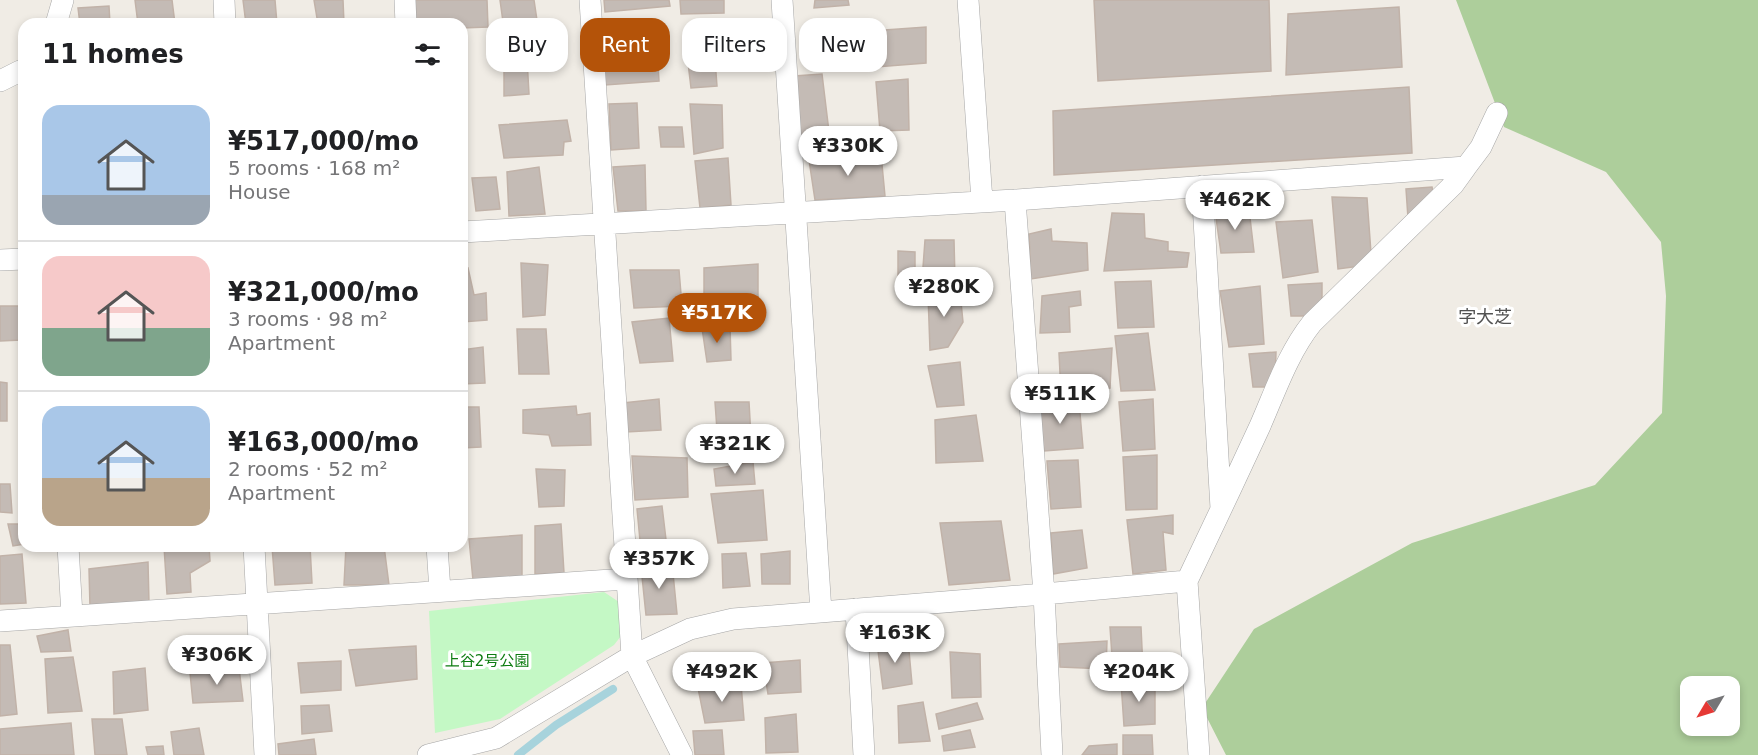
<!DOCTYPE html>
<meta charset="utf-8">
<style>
:root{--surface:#fff;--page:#f2f2f2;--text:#202124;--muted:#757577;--line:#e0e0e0;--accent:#b45309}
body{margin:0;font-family:"DejaVu Sans","Noto Sans JP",sans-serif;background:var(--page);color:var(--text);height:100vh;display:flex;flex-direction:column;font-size:22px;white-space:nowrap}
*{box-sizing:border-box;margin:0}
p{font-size:20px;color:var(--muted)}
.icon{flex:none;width:33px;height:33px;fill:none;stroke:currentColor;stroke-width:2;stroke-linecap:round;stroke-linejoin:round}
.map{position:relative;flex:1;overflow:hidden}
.drawer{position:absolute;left:18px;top:18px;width:450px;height:534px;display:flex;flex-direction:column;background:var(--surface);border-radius:18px;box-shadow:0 3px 9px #0003}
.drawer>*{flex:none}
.banner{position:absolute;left:486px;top:18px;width:570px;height:54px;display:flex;gap:12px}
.needle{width:39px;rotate:232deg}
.tools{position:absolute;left:1680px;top:676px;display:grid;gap:12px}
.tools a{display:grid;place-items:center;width:60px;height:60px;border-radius:12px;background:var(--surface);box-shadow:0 3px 9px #0003;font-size:30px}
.price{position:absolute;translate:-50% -51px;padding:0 14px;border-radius:21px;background:#fff;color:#222;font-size:20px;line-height:39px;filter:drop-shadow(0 2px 3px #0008)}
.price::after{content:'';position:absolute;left:50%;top:36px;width:18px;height:14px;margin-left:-9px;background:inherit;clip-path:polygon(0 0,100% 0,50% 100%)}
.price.current{background:var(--accent);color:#fff}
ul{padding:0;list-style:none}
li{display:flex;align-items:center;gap:18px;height:150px;padding:0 24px}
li+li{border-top:2px solid var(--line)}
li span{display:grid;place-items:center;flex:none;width:168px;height:120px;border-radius:18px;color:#555}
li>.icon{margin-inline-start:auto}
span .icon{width:72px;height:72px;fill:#fffc;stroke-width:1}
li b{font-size:26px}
h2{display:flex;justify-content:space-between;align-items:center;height:72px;padding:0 24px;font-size:26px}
.pill{padding:0 21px;border-radius:18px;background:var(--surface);box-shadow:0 3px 9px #0003;font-size:21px;line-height:54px}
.pill.current{background:var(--accent);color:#fff}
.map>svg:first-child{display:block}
.forest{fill:#adce9b;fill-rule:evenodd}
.park{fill:#c4f8c5}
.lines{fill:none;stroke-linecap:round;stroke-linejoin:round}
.stream{stroke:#a7d3dc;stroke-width:8}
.building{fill:#c4bbb5;stroke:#c1b2a8;stroke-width:1.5}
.minor-casing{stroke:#a6a6a6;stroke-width:22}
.minor{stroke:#fff;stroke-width:21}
.labels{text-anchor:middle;stroke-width:6;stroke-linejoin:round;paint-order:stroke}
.park-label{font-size:15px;fill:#0e7c12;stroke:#fff}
.quarter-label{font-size:18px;fill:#525252;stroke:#fff}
</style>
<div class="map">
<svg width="1758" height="755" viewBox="0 0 1758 755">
<rect width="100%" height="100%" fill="#f0ece5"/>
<path class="forest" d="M1456,0h302v755h-532l-24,-47 52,-79 158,-86 183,-58 67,-72 4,-117 -5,-54 -55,-70 -102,-45zM1690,687h40v39h-40z"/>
<path class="park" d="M604,592l15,10 2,34 -7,9 -114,74 -65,14 -6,-122z"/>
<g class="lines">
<path class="stream" d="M518,755l38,-30 57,-36"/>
</g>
<path class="building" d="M135,0h37l3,24h-37z
M243,0h32l2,24h-31z
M314,0h29l1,24h-26z
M415,0h72l1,27 -26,1v-4h-46z
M500,0h34l4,27 -34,2z
M604,0h65l1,6 -65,6z
M680,0h44v13l-43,1z
M815,0h33l1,5 -35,3z
M1094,0h175l2,71 -173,10z
M109,6l1,18h-30l-2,-16z
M1399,7l3,60 -116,8 2,-61z
M926,27v36l-50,4 -5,-36z
M713,33l4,53 -26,2 -6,-51z
M526,41l3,53 -25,2v-54z
M657,50l2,31 -54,4 -4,-31z
M822,74l8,66 -29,3 -7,-67z
M908,79l1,51 -29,1 -4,-49z
M1409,87l3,66 -358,22 -1,-64z
M637,103l2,45 -28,2 -2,-46z
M690,104l32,1 1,43 -29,6z
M567,120l4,21 -7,1 -1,13 -59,3 -5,-33z
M659,127h23l2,20h-23z
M881,154l4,42 -70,4 -6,-40z
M728,158l3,47 -31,3 -5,-47z
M645,165l1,46h-28l-5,-44z
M539,167l6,47 -36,2 -2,-44z
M496,177l4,32 -24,2 -4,-33z
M1432,187l2,9 -26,22 -2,-29z
M1332,197l35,1 4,55 -11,13 -22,3z
M1249,209l5,43 -33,1 -6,-42z
M1112,213l32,1 1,24 23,4v9l21,2 -2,14 -83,4z
M1312,220l6,52 -35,6 -7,-56z
M1051,229l1,12 35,2 1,27 -57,9 -2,-45z
M925,240h29l1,40 -33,1z
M898,251l17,1v25l-17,1z
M521,263l27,2 -3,50 -22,2z
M758,264v39l-54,2v-37z
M468,268l6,27 12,-2 1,27 -25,2v-52z
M630,270h49l3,36 -48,2z
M1151,281l3,46 -36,1 -3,-46z
M1322,283v22l-13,11h-18l-3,-31z
M1260,286l4,58 -35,3 -9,-56z
M1080,291l1,14 -12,2 1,25 -30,1 2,-37z
M960,292l3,30 -15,25 -18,3 -2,-56z
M0,306h24l-3,34 -21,1z
M669,318l4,43 -33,2 -8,-41z
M730,326l1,34 -24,2 -5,-34z
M517,329h29l3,45h-30z
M1148,333l7,57 -34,1 -6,-55z
M483,347l2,36 -23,1v-34z
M1112,348l-2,40 -49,5 -2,-40z
M1276,352l-1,28 -6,7h-16l-4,-33z
M960,362l4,43 -27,2 -9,-41z
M0,382l7,1v38h-7z
M659,399l2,31 -35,2 -3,-29z
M1153,399l2,50 -32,2 -4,-49z
M1037,401l42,1 4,46 -39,3z
M715,402h34l3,53 -33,3z
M576,406l1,9 13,-2 1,32 -39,1 -3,-11 -26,-2v-23z
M462,407h17l2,40 -19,1z
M976,415l7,46 -47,2 -1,-43z
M1157,455v54l-31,1 -3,-53z
M632,456l55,2 1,39 -53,3z
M1078,460l3,47 -30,2 -4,-48z
M753,462l2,22 -39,2 -2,-17z
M536,469l29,1 -1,36 -25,1z
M0,484h10l2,29 -12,-1z
M763,490l4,50 -49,3 -7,-49z
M662,506l5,42 -26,3 -4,-42z
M1173,515v19l-10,-2 3,38 -33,4 -6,-54z
M1001,521l9,59 -61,5 -9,-62z
M8,524h16v20l-11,2z
M561,524l3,49 -29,1v-48z
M1082,530l5,38 -34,6 -2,-41z
M522,535v44l-49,1 -4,-41z
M164,546h45l1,15 -20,12 1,19 -24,2z
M272,546h38l2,37 -37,2z
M346,546h38l5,39h-45z
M790,551v33h-28l-1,-30z
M746,553l4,33 -27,2 -1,-34z
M22,554l4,49 -26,1v-48z
M148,562l1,41 -59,4 -1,-38z
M672,563l5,51 -31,1 -5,-48z
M1110,627h31l2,42 -30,2z
M68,630l3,21 -30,1 -4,-16z
M908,640l4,44 -29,5 -6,-46z
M1107,641l-1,28 -46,-2 -1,-23z
M0,645h10l7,69 -17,2z
M416,646l1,33 -61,7 -7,-36z
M950,652l30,2 1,43 -29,1z
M73,657l9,54 -34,2 -3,-54z
M800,660l1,32 -33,2 -5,-31z
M341,661v29l-40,3 -3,-30z
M145,668l3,42 -34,4 -1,-42z
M239,668l4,33 -50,2 -3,-30z
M1155,680v44l-31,2 -3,-44z
M741,684l3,36 -39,3 -7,-35z
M923,702l7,39 -31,2 -1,-37z
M977,703l6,16 -44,10 -3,-15z
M329,705l3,26 -30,3 -1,-28z
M796,714l2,38 -32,1 -1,-35z
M92,719h30l5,36h-32z
M71,723l3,32h-74v-26z
M199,728l5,27h-30l-3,-23z
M722,730l2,25h-29l-2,-24z
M970,730l5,17 -31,4 -2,-15z
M1123,735h29l1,20h-30z
M314,739l2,16h-37l-1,-11z
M1117,744v11h-35l7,-9z
M163,746l1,9h-16l-2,-8z"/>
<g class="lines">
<defs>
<path id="minor" d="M224,0l1,24
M405,0l1,24
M590,0l42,656 50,99
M782,0l39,612
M968,0l14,201
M56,24l7,-24
M0,81l20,-10 4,2
M1466,167l15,-20 16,-34
M1202,186l19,322
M1015,200l29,394 8,161
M0,260l24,-1
M68,546l4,70
M254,546l11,209
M437,546l3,45
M1187,581l12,174
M856,609l8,146
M0,621l626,-42
M428,755l68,-17 136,-82 58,-27 43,-10 311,-25 143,-13c25,-52 49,-103 73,-155 15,-34 28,-73 52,-103l141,-138 13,-18 -451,33 -553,32"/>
</defs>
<use href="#minor" class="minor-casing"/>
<use href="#minor" class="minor"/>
</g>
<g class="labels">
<g class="park-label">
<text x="487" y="666">上谷2号公園</text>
</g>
<g class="quarter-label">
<text x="1485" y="323">字大芝</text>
</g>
</g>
</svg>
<div class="tools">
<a><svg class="needle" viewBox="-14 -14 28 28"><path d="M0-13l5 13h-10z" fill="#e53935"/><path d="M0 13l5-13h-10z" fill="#757577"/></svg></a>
</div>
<b class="price" style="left:848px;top:177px">¥330K</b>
<b class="price" style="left:1235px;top:231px">¥462K</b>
<b class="price" style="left:944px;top:318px">¥280K</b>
<b class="price current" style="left:717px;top:344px">¥517K</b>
<b class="price" style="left:1060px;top:425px">¥511K</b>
<b class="price" style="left:735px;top:475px">¥321K</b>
<b class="price" style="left:659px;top:590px">¥357K</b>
<b class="price" style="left:895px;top:664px">¥163K</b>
<b class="price" style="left:217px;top:686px">¥306K</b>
<b class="price" style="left:722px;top:703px">¥492K</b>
<b class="price" style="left:1139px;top:703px">¥204K</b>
<div class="banner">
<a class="pill">Buy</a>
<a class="pill current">Rent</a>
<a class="pill">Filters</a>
<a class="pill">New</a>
</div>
<section class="drawer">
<h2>11 homes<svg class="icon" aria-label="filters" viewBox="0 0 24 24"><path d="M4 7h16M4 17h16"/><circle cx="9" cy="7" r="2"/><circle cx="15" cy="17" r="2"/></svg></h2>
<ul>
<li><span style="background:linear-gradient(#a9c7e8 75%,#9aa5b1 0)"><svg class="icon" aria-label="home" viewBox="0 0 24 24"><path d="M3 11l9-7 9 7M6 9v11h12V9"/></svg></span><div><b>¥517,000/mo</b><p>5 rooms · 168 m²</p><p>House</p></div></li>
<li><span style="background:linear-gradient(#f6c9c9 60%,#7fa58c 0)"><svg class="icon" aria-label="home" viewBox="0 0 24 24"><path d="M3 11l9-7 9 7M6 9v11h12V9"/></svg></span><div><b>¥321,000/mo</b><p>3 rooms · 98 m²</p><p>Apartment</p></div></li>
<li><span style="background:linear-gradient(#a9c7e8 60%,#b9a48a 0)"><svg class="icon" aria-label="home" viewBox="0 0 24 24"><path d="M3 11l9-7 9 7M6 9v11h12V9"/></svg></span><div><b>¥163,000/mo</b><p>2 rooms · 52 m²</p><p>Apartment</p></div></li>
</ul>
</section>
</div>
